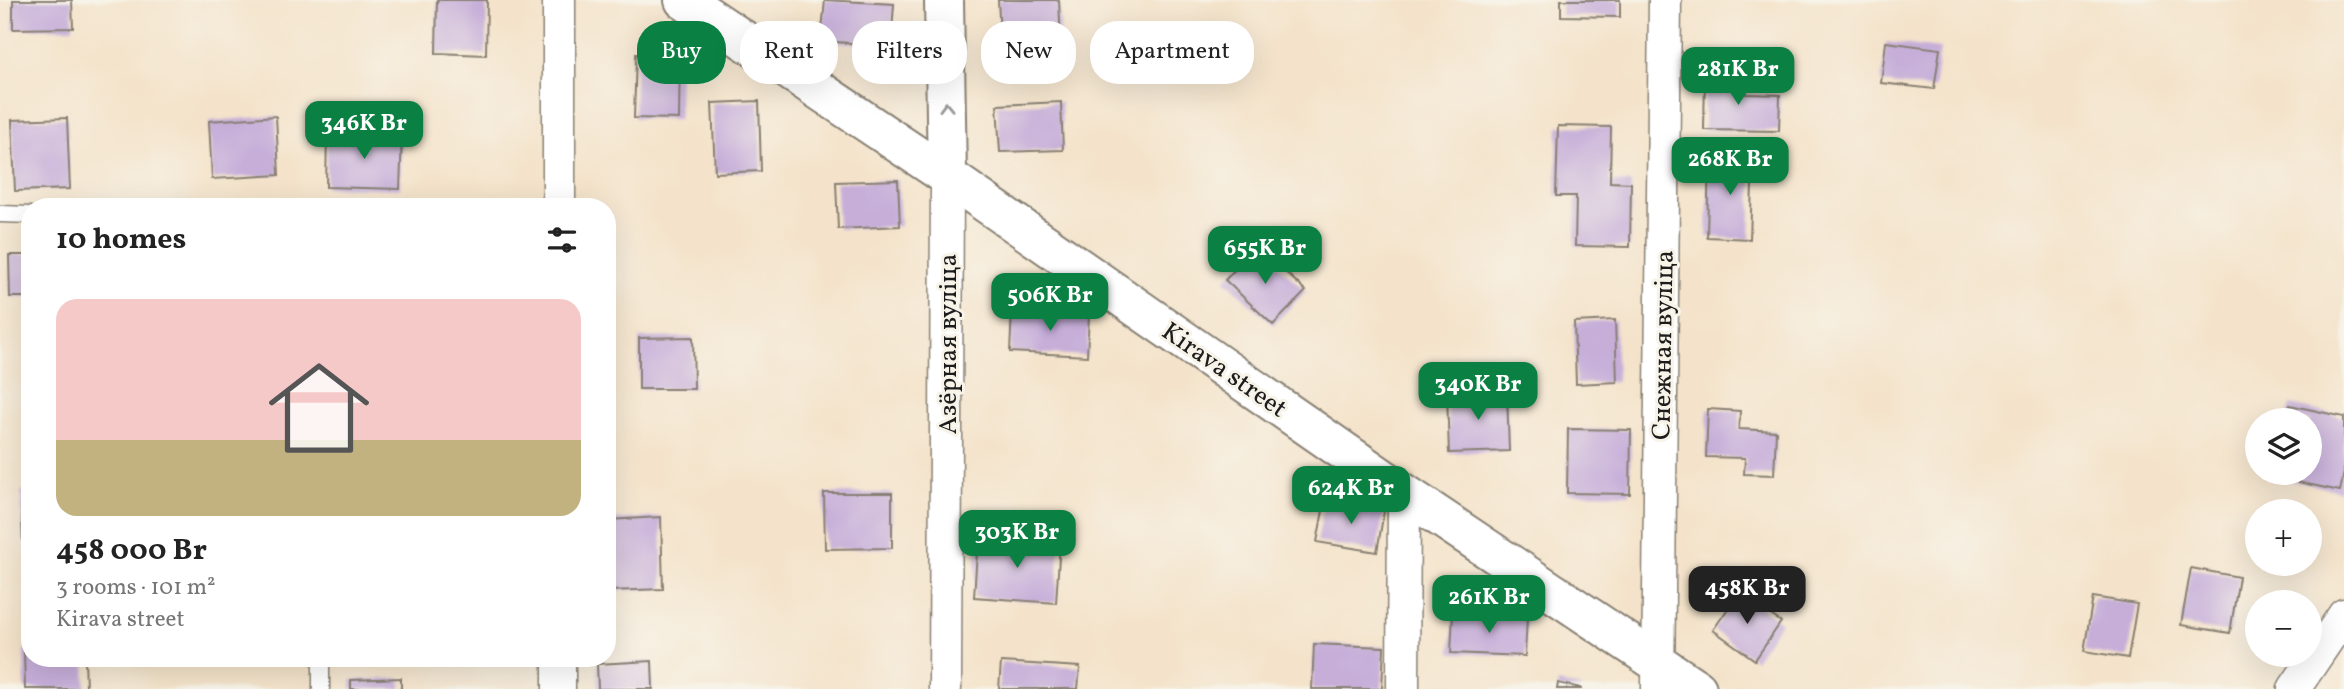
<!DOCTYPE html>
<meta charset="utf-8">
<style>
:root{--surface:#fff;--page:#f2f2f2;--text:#222;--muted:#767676;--accent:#0b8043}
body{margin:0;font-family:Vollkorn,serif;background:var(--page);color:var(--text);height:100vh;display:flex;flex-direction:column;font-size:26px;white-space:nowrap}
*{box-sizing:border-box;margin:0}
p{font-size:23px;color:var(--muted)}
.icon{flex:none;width:38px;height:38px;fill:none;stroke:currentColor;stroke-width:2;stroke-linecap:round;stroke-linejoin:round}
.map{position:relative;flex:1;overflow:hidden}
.side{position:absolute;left:21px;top:198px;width:595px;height:469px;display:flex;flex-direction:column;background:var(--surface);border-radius:28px;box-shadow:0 7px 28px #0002}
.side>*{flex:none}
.hud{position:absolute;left:637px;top:21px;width:665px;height:63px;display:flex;gap:14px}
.buttons{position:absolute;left:2245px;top:408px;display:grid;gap:14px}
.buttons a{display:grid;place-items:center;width:77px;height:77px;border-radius:50%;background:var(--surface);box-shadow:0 7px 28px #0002;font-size:35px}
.price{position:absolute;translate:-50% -60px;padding:0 16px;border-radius:14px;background:var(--accent);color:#fff;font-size:23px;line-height:46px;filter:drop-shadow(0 2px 4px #0008)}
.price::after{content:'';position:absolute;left:50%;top:42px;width:21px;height:16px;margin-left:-10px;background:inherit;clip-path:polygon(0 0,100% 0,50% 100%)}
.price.active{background:#222;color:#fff}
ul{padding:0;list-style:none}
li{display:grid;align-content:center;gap:14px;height:371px;padding:0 35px}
li span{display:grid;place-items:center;height:217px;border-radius:21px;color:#555}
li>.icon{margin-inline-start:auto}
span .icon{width:126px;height:126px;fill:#fffc;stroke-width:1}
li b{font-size:30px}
h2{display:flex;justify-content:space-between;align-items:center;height:84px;padding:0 35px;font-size:30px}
.pill{padding:0 24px;border-radius:28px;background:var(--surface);box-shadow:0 7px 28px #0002;font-size:24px;line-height:63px}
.pill.active{background:var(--accent);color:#fff}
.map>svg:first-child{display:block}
.building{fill:#c6aed9}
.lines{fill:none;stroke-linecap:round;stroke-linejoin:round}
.service-casing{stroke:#888073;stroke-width:19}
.minor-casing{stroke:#888073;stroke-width:35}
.secondary-casing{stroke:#888073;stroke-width:42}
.service{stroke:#fff;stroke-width:16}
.minor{stroke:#fff;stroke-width:32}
.secondary{stroke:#fff;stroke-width:38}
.oneway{stroke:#999}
.labels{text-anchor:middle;stroke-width:6;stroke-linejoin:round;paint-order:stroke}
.street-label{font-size:26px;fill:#1c1c1c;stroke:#f7f3e8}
</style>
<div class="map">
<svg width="2344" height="689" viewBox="0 0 2344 689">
<rect width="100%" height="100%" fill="#f7f3e8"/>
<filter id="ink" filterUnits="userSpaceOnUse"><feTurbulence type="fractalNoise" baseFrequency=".0143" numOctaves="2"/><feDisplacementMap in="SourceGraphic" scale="14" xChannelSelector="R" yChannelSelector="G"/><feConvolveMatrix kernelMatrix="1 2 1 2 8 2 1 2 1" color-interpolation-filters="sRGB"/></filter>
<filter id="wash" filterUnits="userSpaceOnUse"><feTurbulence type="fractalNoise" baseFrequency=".00686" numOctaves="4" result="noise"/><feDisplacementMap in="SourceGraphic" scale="28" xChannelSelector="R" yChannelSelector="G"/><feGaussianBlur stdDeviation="1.57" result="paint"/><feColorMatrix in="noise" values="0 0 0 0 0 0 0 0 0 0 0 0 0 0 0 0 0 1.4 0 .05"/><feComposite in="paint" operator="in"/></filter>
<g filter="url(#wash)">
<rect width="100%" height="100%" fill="#f4e3ca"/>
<g id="blocks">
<path class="building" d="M13,0h59l1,28 -60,1z
M437,0h50l-1,55 -50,-2z
M825,0l69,4 -3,42 -70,-5z
M998,0h61l3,64 -60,4z
M1561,0h59v17l-59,-1z
M1886,42l54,7 -6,40 -53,-6z
M636,54l44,1 -1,64 -45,-1z
M1705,76l42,1 -1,17 34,1 -1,36 -75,-1z
M759,101l2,70 -46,2 -3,-70z
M1061,102l2,48 -63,2 -3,-47z
M276,116l3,59 -67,4 -3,-58z
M67,118l3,71 -55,2 -3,-71z
M1558,126l53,1 -1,55 21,1 -1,64 -55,-1 1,-50h-20z
M327,133l75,2 -2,54 -74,-2z
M1709,155l44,2 -3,82 -43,-2z
M898,180l2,46 -62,3 -2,-47z
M1257,246l49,45 -33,34 -48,-45z
M9,255h21v42h-20z
M1012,310l77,4 -2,42 -77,-4z
M1615,320l2,62 -41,2 -2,-62z
M693,337l1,52h-55v-51z
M30,388v66l-3,1 -2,-66z
M1507,392l2,59 -60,2 -2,-59z
M2290,405l54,12v56l-4,18 -66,-14 1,-5h35v-52h-24z
M1708,409l32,2 -1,18 37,2 -2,44 -30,-1 1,-16 -39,-1z
M1568,429l63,1 -1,64 -63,-1z
M21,491h9v50h-7z
M824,493h68v55l-67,1z
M1325,500l59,11 -7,41 -60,-10z
M661,517l2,72 -54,2 -2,-71z
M978,537l82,5 -4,61 -82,-6z
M2191,568l48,9 -9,56 -49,-8z
M1739,593l42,29 -26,38 -42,-30z
M2093,597l44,7 -9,54 -44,-7z
M1453,613l74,4 -2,39 -74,-3z
M1314,644l70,3 -2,42h-70z
M24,650h6v8h55l1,31h-61z
M652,661l1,28h-55l-1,-25z
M1001,662l79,5 -2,22h-79z
M401,678v11h-50v-9z
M1558,683l23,5v1h-24z"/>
</g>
</g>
<g filter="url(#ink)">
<use href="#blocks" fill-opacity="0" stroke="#888073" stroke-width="2"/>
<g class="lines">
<defs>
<path id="service" d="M0,214l30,1
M321,658v31"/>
<path id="minor" d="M559,0v206
M559,658v31
M945,689l2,-513
M1403,689l1,-196
M1658,689l7,-689
M2294,689l50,-74"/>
<path id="secondary" d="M684,0l263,176 457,317 293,196
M944,0l3,176"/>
</defs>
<use href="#service" class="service-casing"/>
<use href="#minor" class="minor-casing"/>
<use href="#secondary" class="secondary-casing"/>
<use href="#service" class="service"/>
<use href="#minor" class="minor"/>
<use href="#secondary" class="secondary"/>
</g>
<defs><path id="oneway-chevron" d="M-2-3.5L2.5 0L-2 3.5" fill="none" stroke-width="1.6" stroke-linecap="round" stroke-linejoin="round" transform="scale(1.75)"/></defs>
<use class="oneway" href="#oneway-chevron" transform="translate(946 107) rotate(-91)"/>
</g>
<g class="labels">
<g class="street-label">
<text transform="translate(947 344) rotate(-90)" y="9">Азёрная вуліца</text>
<text transform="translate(1662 345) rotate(-89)" y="9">Снежная вуліца</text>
<text transform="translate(1225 369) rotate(35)" y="9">Kirava street</text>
</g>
</g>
</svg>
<div class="buttons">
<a><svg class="icon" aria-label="layers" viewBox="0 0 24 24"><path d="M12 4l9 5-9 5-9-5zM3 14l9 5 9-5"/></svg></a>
<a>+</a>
<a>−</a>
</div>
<b class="price" style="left:1738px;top:107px">281K Br</b>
<b class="price" style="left:364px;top:161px">346K Br</b>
<b class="price" style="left:1730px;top:197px">268K Br</b>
<b class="price" style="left:1265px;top:286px">655K Br</b>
<b class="price" style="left:1050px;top:333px">506K Br</b>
<b class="price" style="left:1478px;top:422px">340K Br</b>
<b class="price" style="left:1351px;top:526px">624K Br</b>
<b class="price" style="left:1017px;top:570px">303K Br</b>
<b class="price active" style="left:1747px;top:626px">458K Br</b>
<b class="price" style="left:1489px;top:635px">261K Br</b>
<div class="hud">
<a class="pill active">Buy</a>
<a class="pill">Rent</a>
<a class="pill">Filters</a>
<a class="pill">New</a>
<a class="pill">Apartment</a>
</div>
<section class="side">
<h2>10 homes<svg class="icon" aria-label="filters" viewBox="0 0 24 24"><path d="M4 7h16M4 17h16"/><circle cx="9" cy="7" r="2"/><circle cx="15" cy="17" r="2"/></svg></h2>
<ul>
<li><span style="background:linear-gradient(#f6c9c9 65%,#c2b280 0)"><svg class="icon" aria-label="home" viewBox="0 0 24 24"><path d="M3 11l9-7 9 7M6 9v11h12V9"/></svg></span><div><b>458 000 Br</b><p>3 rooms · 101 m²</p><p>Kirava street</p></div></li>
</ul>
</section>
</div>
